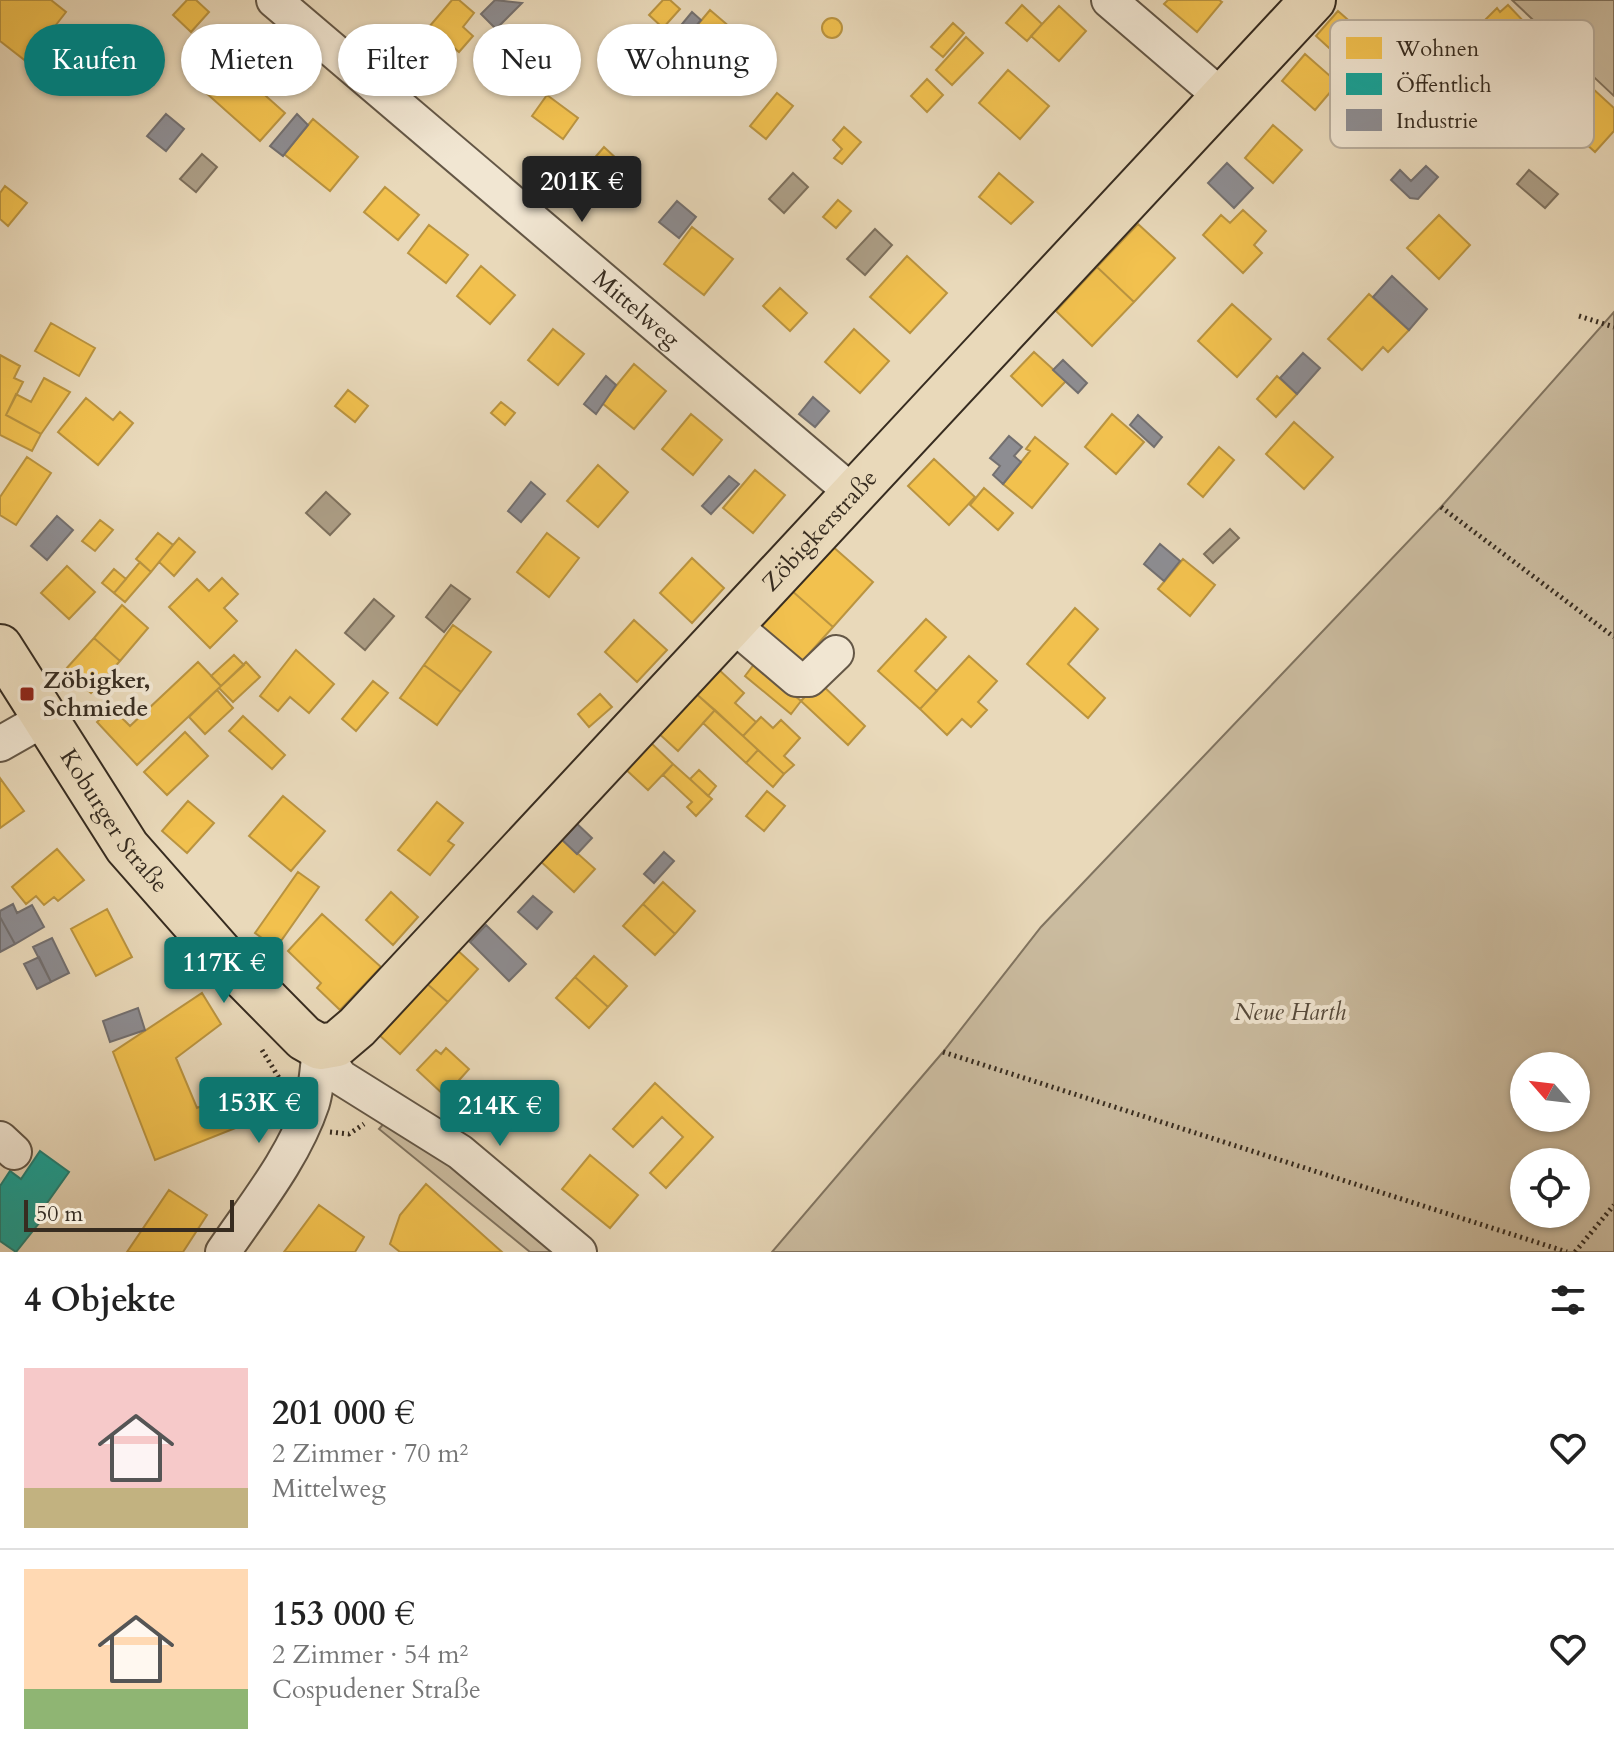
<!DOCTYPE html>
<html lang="de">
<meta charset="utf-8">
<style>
:root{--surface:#fff;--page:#f2f2f2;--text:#222;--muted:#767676;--line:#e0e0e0;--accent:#0f766e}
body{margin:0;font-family:Cardo,serif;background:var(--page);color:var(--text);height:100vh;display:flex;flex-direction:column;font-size:30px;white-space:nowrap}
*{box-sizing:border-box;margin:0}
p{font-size:26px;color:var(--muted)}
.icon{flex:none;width:44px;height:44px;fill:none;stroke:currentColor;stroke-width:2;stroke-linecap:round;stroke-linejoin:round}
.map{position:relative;height:1252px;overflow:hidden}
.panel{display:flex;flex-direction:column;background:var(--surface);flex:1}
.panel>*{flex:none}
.banner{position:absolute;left:24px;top:24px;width:800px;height:72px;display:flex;gap:16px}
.needle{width:52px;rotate:298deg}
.controls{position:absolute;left:1510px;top:1052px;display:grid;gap:16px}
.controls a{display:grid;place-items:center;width:80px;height:80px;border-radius:50%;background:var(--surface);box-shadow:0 2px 6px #0004;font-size:40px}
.scale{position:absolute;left:24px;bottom:20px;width:210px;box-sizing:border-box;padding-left:8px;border:4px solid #372c20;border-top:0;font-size:22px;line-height:28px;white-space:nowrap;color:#372c20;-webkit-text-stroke:6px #f1e6d2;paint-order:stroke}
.price{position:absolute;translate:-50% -68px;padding:0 18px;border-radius:8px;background:var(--accent);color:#fff;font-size:26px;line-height:52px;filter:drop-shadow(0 2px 4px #0008)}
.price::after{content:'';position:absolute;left:50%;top:48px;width:24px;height:18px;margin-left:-12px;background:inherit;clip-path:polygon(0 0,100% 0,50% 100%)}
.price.current{background:#222;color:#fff}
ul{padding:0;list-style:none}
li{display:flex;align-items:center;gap:24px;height:200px;padding:0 24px}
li+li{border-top:2px solid var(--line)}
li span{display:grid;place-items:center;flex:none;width:224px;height:160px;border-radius:0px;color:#555}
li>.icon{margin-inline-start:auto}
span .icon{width:96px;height:96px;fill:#fffc;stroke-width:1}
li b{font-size:34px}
h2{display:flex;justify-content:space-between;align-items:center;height:96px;padding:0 24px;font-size:34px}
.tag{padding:0 28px;border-radius:36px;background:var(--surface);box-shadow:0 2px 6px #0004;font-size:28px;line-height:72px}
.tag.current{background:var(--accent);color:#fff}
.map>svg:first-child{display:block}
.green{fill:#cbbca0;stroke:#817460;stroke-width:2;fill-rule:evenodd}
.water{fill:#ac9e86;stroke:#7d705d;stroke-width:2}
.homes{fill:#f2c14e;stroke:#ba9440;stroke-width:2}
.public{fill:#17a398;stroke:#217f74;stroke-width:2}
.industry{fill:#8d8d92;stroke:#737070;stroke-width:2}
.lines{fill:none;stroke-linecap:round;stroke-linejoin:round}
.minor-casing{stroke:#645746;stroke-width:38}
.major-casing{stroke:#372c20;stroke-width:48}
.path{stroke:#372c20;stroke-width:5;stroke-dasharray:2 4;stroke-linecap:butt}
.minor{stroke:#f1e6d2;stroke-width:34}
.major{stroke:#e9d9ba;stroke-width:44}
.poi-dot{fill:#8f2418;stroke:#f1e6d2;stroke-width:3}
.labels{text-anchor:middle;stroke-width:8;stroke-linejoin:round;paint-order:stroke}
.street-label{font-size:24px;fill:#372c20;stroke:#f1e6d2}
.poi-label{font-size:24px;font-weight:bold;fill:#372c20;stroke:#f1e6d2;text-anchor:start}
.park-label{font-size:24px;font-style:italic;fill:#55493a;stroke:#f1e6d2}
.key{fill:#f1e6d2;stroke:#b9ae9d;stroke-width:2}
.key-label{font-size:22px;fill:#372c20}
</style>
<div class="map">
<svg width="1614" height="1252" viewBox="0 0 1614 1252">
<rect width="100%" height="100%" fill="#e9d9ba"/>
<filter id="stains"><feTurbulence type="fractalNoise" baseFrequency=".0025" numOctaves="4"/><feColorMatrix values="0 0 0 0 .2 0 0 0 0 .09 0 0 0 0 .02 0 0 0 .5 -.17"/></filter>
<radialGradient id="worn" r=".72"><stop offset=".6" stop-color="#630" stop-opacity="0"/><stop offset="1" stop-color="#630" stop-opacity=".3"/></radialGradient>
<path class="green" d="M1512,0h102v96z
M1614,312v940h-842l171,-200 98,-125 400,-420zM1576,1066v52h-52v-52zM1576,1162v52h-52v-52z
M386,1121l31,18 143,113h-30l-151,-123z"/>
<path class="water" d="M202,154l15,13 -21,25 -16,-13z
M1529,170l29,24 -13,14 -28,-24z
M793,173l15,14 -24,26 -15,-14z
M875,229l17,16 -27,30 -18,-16z
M326,492l24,22 -20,21 -24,-22z
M1230,529l9,9 -26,25 -9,-9z
M451,585l19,14 -26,33 -18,-15z
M374,599l20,17 -29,34 -20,-17z"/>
<path class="homes" d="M0,0h51l15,12 -39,50 -27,-21z
M187,0h9l13,12 -18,20 -18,-17z
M452,0h7l15,13 -11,14 10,9 -14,16 -30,-25z
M663,0h7l10,9 -17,19 -14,-13z
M1168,0h51l3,2 -25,30 -33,-28z
M1022,5l20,19 -15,17 -21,-18z
M1508,5l20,21 -19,19 -24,-25 12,-12 3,4z
M1059,6l27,25 -27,30 -28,-25z
M710,10l41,35 -20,24 -20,-16 -19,24 -22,-19z
M1338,11l25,22 -23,25 -24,-22z
M822 28a10 10 0 1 1 20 0a10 10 0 1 1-20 0Z
M953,23l11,10 -21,24 -12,-10z
M966,37l17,16 -31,32 -16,-15z
M1305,54l33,29 -23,27 -33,-29z
M221,56l64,57 -25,28 -64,-57z
M91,58l10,8 -14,19 -10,-8z
M1008,70l41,36 -29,33 -41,-36z
M927,79l16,16 -16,17 -16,-16z
M1591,87l23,21v23l-19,21 -35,-32z
M777,93l16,13 -27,33 -16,-13z
M547,95l31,23 -15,21 -31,-23z
M313,119l45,38 -28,34 -46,-37z
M1273,125l29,25 -29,33 -28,-25z
M844,127l17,15 -19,22 -8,-6 8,-9 -9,-9z
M604,147l14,13 -25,28 -14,-12z
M999,173l34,29 -22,22 -32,-27z
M5,186l22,17 -19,23 -8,-7v-26z
M385,187l34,28 -21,25 -34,-28z
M838,200l13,11 -15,17 -13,-11z
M1243,210l23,21 -12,14 8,8 -19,20 -40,-38 18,-20 9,8z
M1439,215l31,30 -31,34 -32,-31z
M1138,224l37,34 -41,44 -37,-35z
M429,225l39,30 -22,28 -38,-30z
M692,227l41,32 -29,36 -40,-31z
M907,256l40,37 -37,40 -40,-36z
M481,266l34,29 -25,29 -33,-28z
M1097,267l37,35 -42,44 -36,-35z
M780,288l27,25 -17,18 -27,-25z
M1369,294l40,36 -21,22 -5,-5 -21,23 -34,-31z
M1232,304l39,35 -34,38 -39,-36z
M51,323l44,25 -16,28 -44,-25z
M553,329l31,25 -26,31 -30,-25z
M854,329l35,32 -29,32 -35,-31z
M1034,352l32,29 -24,25 -31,-30z
M0,355l20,11 -6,12 9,4 -17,33 35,19 -9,17 -32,-16z
M634,364l32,27 -32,38 -32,-26z
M1277,376l20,18 -21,23 -19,-18z
M44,378l26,14 -29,42 -35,-19 10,-21 15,8z
M348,390l20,16 -13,16 -20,-16z
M86,398l27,22 7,-8 13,11 -35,42 -40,-33z
M501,402l14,11 -10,12 -14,-12z
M691,414l31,26 -29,35 -31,-26z
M1112,414l32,28 -28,32 -31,-27z
M1294,422l39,35 -29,32 -38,-35z
M1035,437l33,27 -36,44 -29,-24 27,-33 -4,-2z
M1219,447l15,13 -31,37 -15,-13z
M27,457l24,16 -35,52 -16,-10v-18z
M934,459l41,38 -26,28 -41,-39z
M598,465l30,27 -30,35 -31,-26z
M755,470l30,25 -32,38 -30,-25z
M984,488l29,25 -15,17 -28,-25z
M100,520l13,10 -18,21 -13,-10z
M158,533l15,12 -22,27 -15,-13z
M547,533l32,25 -30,39 -32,-25z
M179,538l16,14 -21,24 -15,-14z
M831,545l42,37 -40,45 -42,-37z
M692,558l32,30 -32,35 -32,-30z
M1183,559l32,26 -25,31 -32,-27z
M140,562l11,10 -26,30 -11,-9z
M67,566l28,26 -26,27 -28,-26z
M114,569l12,10 -12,14 -12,-10z
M222,578l16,16 -14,14 13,13 -27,27 -41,-41 28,-28 12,12z
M791,590l42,37 -36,40 -41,-37z
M122,605l26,23 -28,33 -26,-23z
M1075,608l23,21 -30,35 37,34 -17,20 -61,-54z
M926,619l20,18 -31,34 22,20 -17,18 -42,-38z
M634,620l33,30 -30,32 -32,-30z
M453,625l38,27 -30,40 -37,-27z
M94,638l26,23 -29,32 -26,-23z
M296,650l38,34 -25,29 -19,-16 -12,14 -18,-15z
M234,655l10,10 -23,21 -10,-10z
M969,656l28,25 -19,21 9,8 -16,17 -9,-8 -15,16 -27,-26z
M198,662l23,24 -84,79 -40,-43 15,-14 18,18z
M246,662l14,15 -27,25 -14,-14z
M755,663l46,38 -10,13 -46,-38z
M424,665l37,27 -24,33 -37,-27z
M716,667l28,26 -9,10 21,19 -13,14 -50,-45z
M373,681l15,12 -32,38 -14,-12z
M819,682l46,44 -17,19 -47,-44z
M217,690l16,18 -28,26 -16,-17z
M693,691l22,19 -37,41 -22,-20z
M600,694l12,13 -23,20 -11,-13z
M715,710l43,40 -12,13 -43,-40z
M243,716l42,39 -13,14 -43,-38z
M761,717l12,11 8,-8 19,18 -16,18 10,9 -10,9 -41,-38z
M185,732l23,24 -41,39 -23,-23z
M647,739l26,25 -25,26 -26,-24z
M758,750l26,24 -11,13 -27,-24z
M673,764l39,35 -16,17 -9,-9 5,-5 -29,-27z
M699,770l17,16 -8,10 -18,-17z
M0,778l24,33 -24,17z
M767,791l18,15 -21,25 -18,-15z
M283,796l42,35 -34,40 -42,-35z
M188,801l26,22 -27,30 -25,-22z
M437,802l26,21 -15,18 6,4 -24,30 -32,-25z
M558,836l37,33 -21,23 -36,-33z
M57,849l27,31 -26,21 -4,-4 -10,8 -8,-9 -10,8 -14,-17z
M298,872l21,15 -43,61 -21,-15z
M663,882l32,29 -20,23 -32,-30z
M391,892l27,25 -25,28 -27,-25z
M643,904l32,30 -20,21 -32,-29z
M107,909l25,48 -36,19 -25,-47z
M322,914l59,53 -41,43 -23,-22 4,-5 -33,-32z
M455,948l23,21 -30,33 -23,-20z
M594,956l33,30 -19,21 -33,-30z
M575,977l33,30 -19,21 -33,-30z
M425,982l23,20 -48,52 -23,-21z
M202,993l19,31 -45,34 21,50 67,-29 12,33 -121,48 -42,-108z
M446,1048l23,21 -24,27 -28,-26 19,-20 5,4z
M655,1083l58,54 -47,51 -16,-15 33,-36 -21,-20 -29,30 -20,-18z
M590,1155l48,40 -28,33 -48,-39z
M426,1184l76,68h-102l-10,-8 10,-29z
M169,1190l38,25 -24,37h-56z
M319,1205l45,32 -9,15h-71z"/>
<path class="public" d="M40,1151l29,21 -34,48 5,2 -24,30 -16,-11v-55l10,-15 11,8z"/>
<path class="industry" d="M495,0l27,3 -26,26 -15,-15z
M692,12l9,8 -19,23 -9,-8z
M166,114l18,15 -18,22 -19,-15z
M297,114l11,11 -25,31 -13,-10z
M1227,163l26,25 -19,20 -26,-25z
M1426,166l12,11 -20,22 -8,-1 -19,-18 9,-10 11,11z
M677,201l19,16 -17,21 -20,-16z
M1392,276l35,33 -18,21 -36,-33z
M1303,353l17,15 -23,26 -17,-16z
M1063,360l24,23 -9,10 -25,-23z
M606,376l10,9 -20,29 -12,-10z
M813,397l16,14 -14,16 -16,-13z
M1138,415l24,22 -8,10 -24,-22z
M1009,436l13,11 -8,9 7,6 -18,22 -10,-9 7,-9 -10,-8z
M729,476l10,8 -28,30 -9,-8z
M531,482l14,12 -24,28 -13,-11z
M57,516l16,14 -26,30 -16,-14z
M1160,544l20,17 -16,20 -20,-17z
M573,820l19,18 -15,16 -19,-18z
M664,852l10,9 -20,22 -10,-9z
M533,896l19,16 -15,17 -19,-17z
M13,904l4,9 15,-8 12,22 -29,17 -15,-27v-6z
M0,917l15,27 -15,8z
M486,925l40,39 -17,17 -39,-39z
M52,938l17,35 -18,9 -18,-35z
M39,957l12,25 -14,7 -13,-25z
M138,1008l7,22 -35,12 -7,-21z"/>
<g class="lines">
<defs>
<g id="minor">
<path id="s1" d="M274,0l579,493"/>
<path d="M1109,0l113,97"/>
<path d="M731,623l66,56h12l27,-26"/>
<path d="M0,744l44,-25"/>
<path d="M320,1047l20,30 120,75 119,100"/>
<path d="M0,1139l14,13"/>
<path d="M223,1252c32,-47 71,-95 89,-149 5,-17 6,-38 8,-56"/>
</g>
<g id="major">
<path id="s2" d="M0,647l127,200 96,109 81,82 16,9 17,-3 20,-17 956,-1027"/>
</g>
</defs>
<use href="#minor" class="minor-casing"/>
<use href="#major" class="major-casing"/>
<path class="path" d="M1579,316l35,11
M1441,507l173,130
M262,1050l22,36
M943,1052l624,200
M330,1132l19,2 15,-10
M1575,1252l39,-47"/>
<use href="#minor" class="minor"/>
<use href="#major" class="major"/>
</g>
<rect class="poi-dot" x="19" y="686" width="16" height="16" rx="4"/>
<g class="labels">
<g class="street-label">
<text dy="8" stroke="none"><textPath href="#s1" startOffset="476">Mittelweg</textPath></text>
<text dy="8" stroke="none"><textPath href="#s2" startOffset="1238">Zöbigkerstraße</textPath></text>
<text dy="8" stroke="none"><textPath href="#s2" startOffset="208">Koburger Straße</textPath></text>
</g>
<g class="poi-label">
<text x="43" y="688">Zöbigker,<tspan x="43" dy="28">Schmiede</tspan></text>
</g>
<g class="park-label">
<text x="1290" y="1020">Neue Harth</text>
</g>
</g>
<rect x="1330" y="20" width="264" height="128" rx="12" class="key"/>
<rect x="1346" y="37" width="36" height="22" fill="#f2c14e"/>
<rect x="1346" y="73" width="36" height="22" fill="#17a398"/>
<rect x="1346" y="109" width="36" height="22" fill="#8d8d92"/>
<g class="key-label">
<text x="1396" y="56">Wohnen</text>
<text x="1396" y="92">Öffentlich</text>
<text x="1396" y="128">Industrie</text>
</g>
<rect width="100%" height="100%" filter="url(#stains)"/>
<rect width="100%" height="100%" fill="url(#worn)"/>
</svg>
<div class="controls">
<a><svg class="needle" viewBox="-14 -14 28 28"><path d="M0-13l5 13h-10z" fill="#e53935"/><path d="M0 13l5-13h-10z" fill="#767676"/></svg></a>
<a><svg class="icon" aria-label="locate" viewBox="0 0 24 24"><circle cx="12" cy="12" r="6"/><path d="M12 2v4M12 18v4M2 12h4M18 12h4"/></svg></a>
</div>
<div class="scale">50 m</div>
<b class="price current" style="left:582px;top:224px">201K €</b>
<b class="price" style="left:224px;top:1005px">117K €</b>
<b class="price" style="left:259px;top:1145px">153K €</b>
<b class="price" style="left:500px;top:1148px">214K €</b>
<div class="banner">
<a class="tag current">Kaufen</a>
<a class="tag">Mieten</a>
<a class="tag">Filter</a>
<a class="tag">Neu</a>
<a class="tag">Wohnung</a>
</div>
</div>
<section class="panel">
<h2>4 Objekte<svg class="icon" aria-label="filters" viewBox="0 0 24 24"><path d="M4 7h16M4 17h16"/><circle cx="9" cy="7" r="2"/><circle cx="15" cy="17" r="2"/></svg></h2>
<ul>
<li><span style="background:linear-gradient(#f6c9c9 75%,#c2b280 0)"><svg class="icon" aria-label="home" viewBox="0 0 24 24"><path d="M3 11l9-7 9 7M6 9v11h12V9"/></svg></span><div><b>201 000 €</b><p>2 Zimmer · 70 m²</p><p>Mittelweg</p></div><svg class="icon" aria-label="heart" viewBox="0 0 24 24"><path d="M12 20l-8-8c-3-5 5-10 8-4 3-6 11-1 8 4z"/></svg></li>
<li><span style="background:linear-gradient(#ffd9b3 75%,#8fb573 0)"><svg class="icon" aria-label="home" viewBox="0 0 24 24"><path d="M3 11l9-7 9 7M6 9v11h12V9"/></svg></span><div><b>153 000 €</b><p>2 Zimmer · 54 m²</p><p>Cospudener Straße</p></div><svg class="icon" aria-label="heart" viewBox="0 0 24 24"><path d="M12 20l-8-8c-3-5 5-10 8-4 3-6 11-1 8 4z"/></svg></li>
</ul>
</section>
